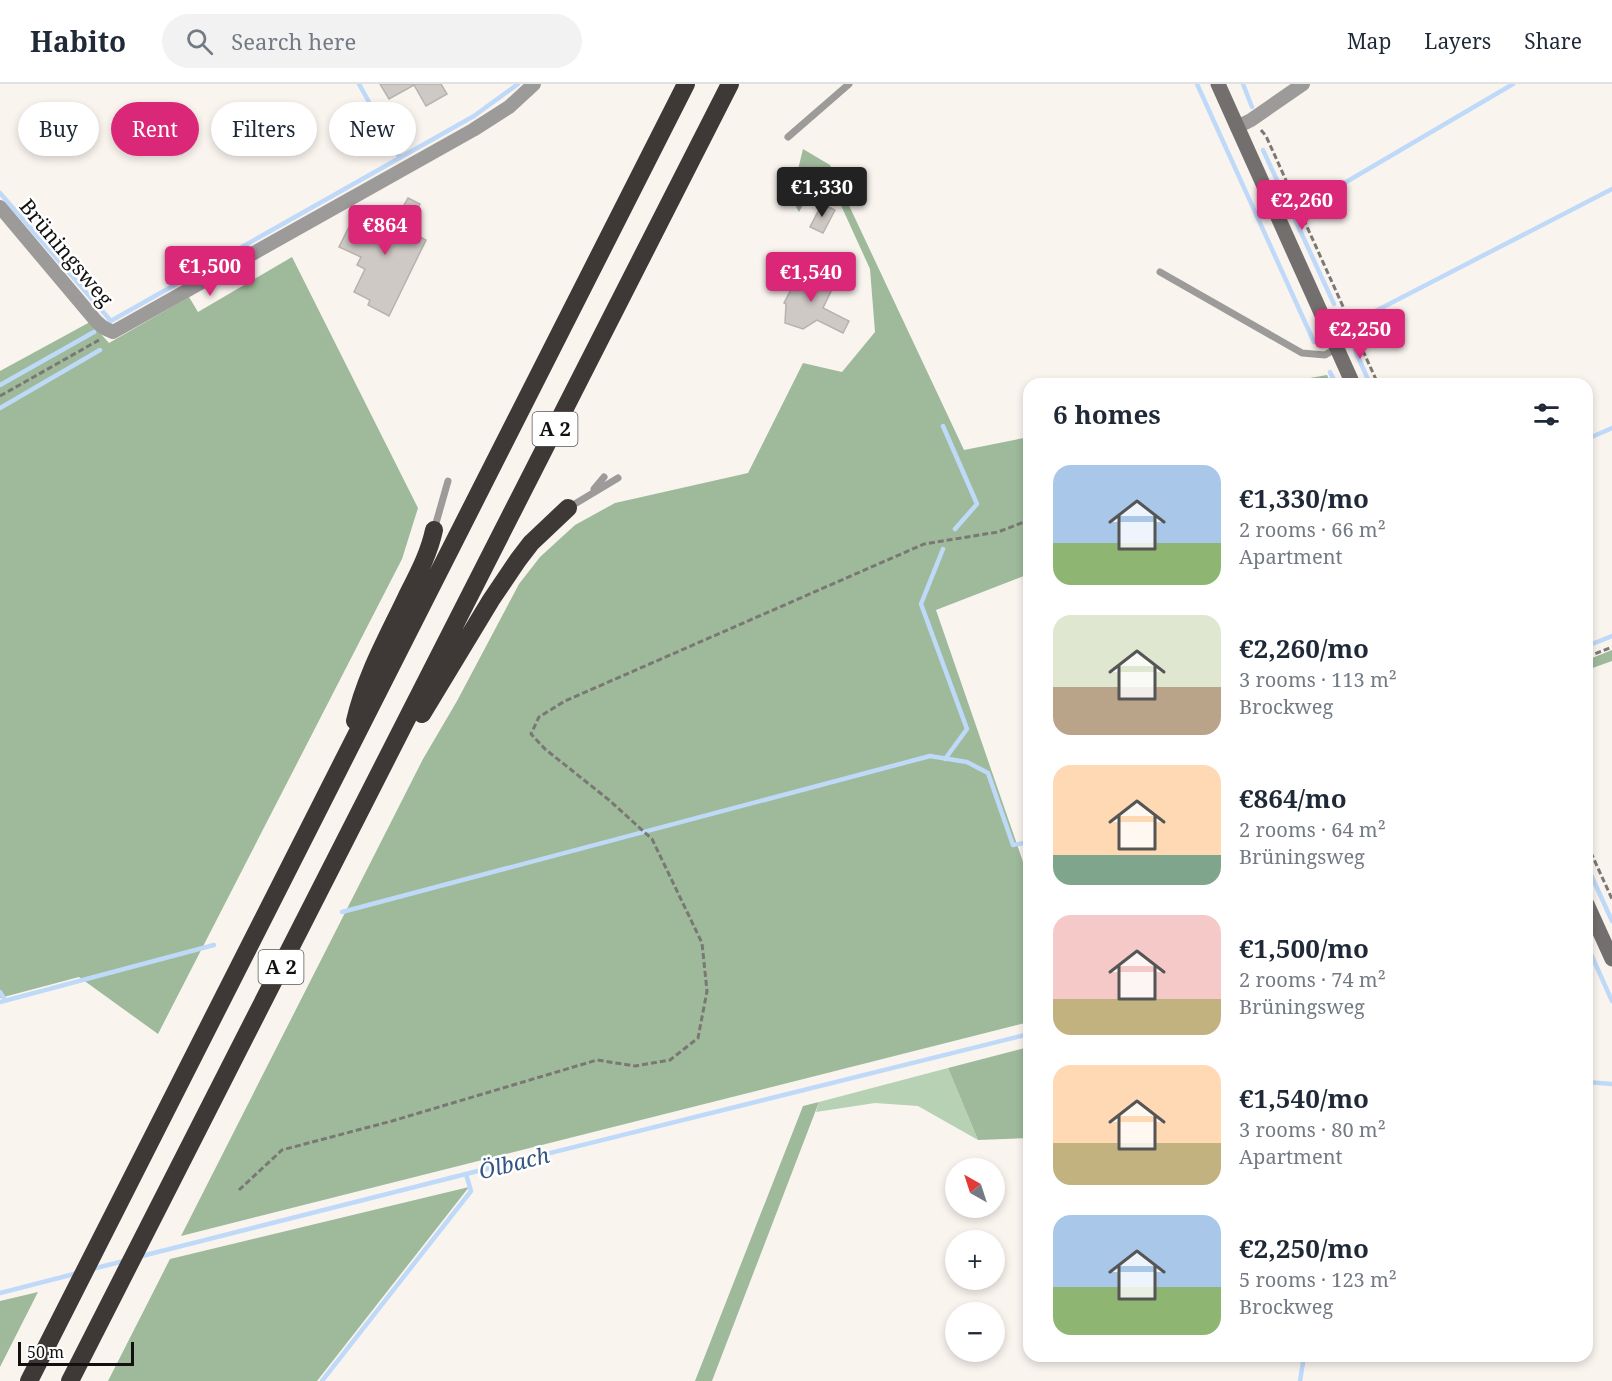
<!DOCTYPE html>
<meta charset="utf-8">
<style>
:root{--surface:#fff;--page:#f2f2f3;--text:#1f2937;--muted:#747a83;--line:#e0e1e3;--accent:#db2777}
body{margin:0;font-family:"Noto Serif",serif;background:var(--page);color:var(--text);height:100vh;display:flex;flex-direction:column;font-size:22px;white-space:nowrap}
*{box-sizing:border-box;margin:0}
p{font-size:20px;color:var(--muted)}
.icon{flex:none;width:33px;height:33px;fill:none;stroke:currentColor;stroke-width:2;stroke-linecap:round;stroke-linejoin:round}
.map{position:relative;flex:1;overflow:hidden}
.panel{position:absolute;left:1023px;top:294px;width:570px;height:984px;display:flex;flex-direction:column;background:var(--surface);border-radius:18px;box-shadow:0 3px 9px #0003}
.panel>*{flex:none}
.guide{position:absolute;left:18px;top:18px;width:570px;height:54px;display:flex;gap:12px}
.needle{width:39px;rotate:321deg}
.fabs{position:absolute;left:945px;top:1074px;display:grid;gap:12px}
.fabs a{display:grid;place-items:center;width:60px;height:60px;border-radius:50%;background:var(--surface);box-shadow:0 3px 9px #0003;font-size:30px}
.scale{position:absolute;left:18px;bottom:15px;width:116px;box-sizing:border-box;padding-left:6px;border:3px solid #131110;border-top:0;font-size:16px;line-height:21px;white-space:nowrap;color:#131110;-webkit-text-stroke:4px #fff;paint-order:stroke}
.price{position:absolute;translate:-50% -51px;padding:0 14px;border-radius:6px;background:var(--accent);color:#fff;font-size:20px;line-height:39px;filter:drop-shadow(0 2px 3px #0008)}
.price::after{content:'';position:absolute;left:50%;top:36px;width:18px;height:14px;margin-left:-9px;background:inherit;clip-path:polygon(0 0,100% 0,50% 100%)}
.price.selected{background:#222;color:#fff}
ul{padding:0;list-style:none}
li{display:flex;align-items:center;gap:18px;height:150px;padding:0 30px}
li span{display:grid;place-items:center;flex:none;width:168px;height:120px;border-radius:18px;color:#555}
li>.icon{margin-inline-start:auto}
span .icon{width:72px;height:72px;fill:#fffc;stroke-width:1}
li b{font-size:26px}
h2{display:flex;justify-content:space-between;align-items:center;height:72px;padding:0 30px;font-size:26px}
.pill{padding:0 21px;border-radius:27px;background:var(--surface);box-shadow:0 3px 9px #0003;font-size:21px;line-height:54px}
.pill.selected{background:var(--accent);color:#fff}
header{display:flex;align-items:center;gap:36px;box-sizing:border-box;height:84px;padding:0 30px;background:var(--surface);border-bottom:2px solid var(--line)}
header strong{font-size:28px}
nav{display:flex;gap:33px;margin-inline-start:auto;font-size:21px}
.search{width:420px;height:54px;background:var(--page);display:flex;align-items:center;gap:15px;box-sizing:border-box;padding:0 21px;border-radius:33px;color:var(--muted);font-size:22px}
.map>svg:first-child{display:block}
.green{fill:#b6d1b3}
.forest{fill:#9eba9b}
.lines{fill:none;stroke-linecap:round;stroke-linejoin:round}
.stream{stroke:#bfd9f9;stroke-width:4.5}
.building{fill:#cfc9c5;stroke:#b7b2ae;stroke-width:1.5}
.path{stroke:#7b7774;stroke-width:3;stroke-dasharray:6 3;stroke-linecap:butt}
.lane{stroke:#9d9a9a;stroke-width:7}
.street{stroke:#9d9a9a;stroke-width:14}
.secondary{stroke:#746f6f;stroke-width:15}
.highway{stroke:#3e3837;stroke-width:18}
.labels{text-anchor:middle;stroke-width:5;stroke-linejoin:round;paint-order:stroke}
.shield{fill:#fff;stroke:#5a5858;stroke-width:1.5}
.shield-label{font-size:20px;font-weight:bold;fill:#131110}
.street-label{font-size:21px;fill:#131110;stroke:#fff}
.water-label{font-size:22px;font-style:italic;fill:#325681;stroke:#fff}
</style>
<header>
<strong>Habito</strong>
<div class="search"><svg class="icon" aria-label="search" viewBox="0 0 24 24"><circle cx="10" cy="10" r="6"/><path d="M15 15l6 6"/></svg>Search here</div>
<nav><a>Map</a><a>Layers</a><a>Share</a></nav>
</header>
<div class="map">
<svg width="1612" height="1297" viewBox="0 0 1612 1297">
<rect width="100%" height="100%" fill="#faf4ef"/>
<path class="green" d="M948,984l30,72 -60,-34 -43,-3 -59,9 3,-10z"/>
<path class="forest" d="M803,65l27,16 134,285 65,-13v137l-93,36 93,269v143l-848,214 242,-477 34,-58 62,-117 21,-27 35,-32 40,-22 133,-30 55,-110 39,9 33,-40 -5,-63 -46,-101 -25,44 -8,-14z
M292,173l126,251 -16,51 -244,475 -79,-57 -79,21v-627l90,-49 19,21 80,-46 9,15z
M1327,291l4,9h-55z
M1612,566v11l-25,9v-10z
M1029,963v91l-51,2 -30,-72z
M819,1018l-107,279h-17l108,-275z
M469,1103l-152,194h-209l62,-122z
M38,1208l-38,75v-66z"/>
<g class="lines">
<path class="stream" d="M359,0l41,74
M1197,0l117,258
M1243,0l9,23
M1263,66l71,154
M0,109l111,128
M1307,121l206,-121
M1362,234l250,-129
M109,238l365,-206 44,-32
M1343,240l3,7
M1355,266l15,34
M1330,288l6,12
M0,301l94,-53
M0,324l100,-58
M943,342l34,78 -22,25
M1587,355l25,-11
M943,465l-22,55 46,125 -22,30
M1587,562l25,-10
M1587,782l25,55
M342,828l588,-156 37,6 21,11 25,72 16,-3
M1587,861l25,56
M0,908l5,8
M0,918l214,-57
M1587,998l25,2
M138,1173l328,-83 563,-140
M92,1185l32,-8
M0,1209l78,-20
M322,1297l149,-190 -5,-17
M1300,1297l4,-25"/>
</g>
<path class="building" d="M380,0h61l6,10 -21,12 -12,-21 -25,14z
M408,114l12,6 -13,26 19,10 -37,76 -21,-11 2,-5 -16,-8 11,-23 -8,-4 4,-8 -22,-10 11,-22 10,-1 15,5 10,-22 14,7z
M822,120l13,6 -12,23 -13,-6z
M803,183l32,16 -12,25 26,13 -6,12 -26,-13 -14,9 -18,-6 1,-19 -2,-1z"/>
<g class="lines">
<path class="path" d="M1261,46l5,6 112,248
M0,312l99,-56
M1587,573l25,-10
M1587,760l25,55
M239,1106l43,-40 110,-29 205,-61 38,6 35,-6 28,-22 9,-47 -5,-48 -50,-104 -43,-39 -64,-51 -14,-15 8,-17 26,-16 359,-157 74,-12 31,-12"/>
<path class="lane" d="M788,53l61,-53
M1160,188l142,81 23,2 12,-7
M594,405l10,-12
M568,424l50,-30
M434,446l14,-49"/>
<path class="street" d="M1237,43l14,-7 52,-36
M0,123l96,114 8,7 9,4 360,-202 36,-23 25,-23"/>
<path class="secondary" d="M1218,0l135,300
M1587,820l25,55"/>
<path class="highway" d="M422,630l69,-114 27,-40 13,-17 37,-35
M355,637c10,-44 32,-83 51,-123 11,-22 23,-44 28,-68
M29,1297l657,-1297
M70,1297l660,-1297"/>
</g>
<g class="labels">
<g class="shield">
<rect x="532.5" y="328" width="45" height="34" rx="4.5"/>
<rect x="258.5" y="866" width="45" height="34" rx="4.5"/>
</g>
<g class="shield-label">
<text x="555" y="352">A 2</text>
<text x="281" y="890">A 2</text>
</g>
<g class="street-label">
<text transform="translate(66 169) rotate(50)" y="7">Brüningsweg</text>
</g>
<g class="water-label">
<text transform="translate(514 1079) rotate(-14)" y="8">Ölbach</text>
</g>
</g>
</svg>
<div class="fabs">
<a><svg class="needle" viewBox="-14 -14 28 28"><path d="M0-13l5 13h-10z" fill="#e53935"/><path d="M0 13l5-13h-10z" fill="#747a83"/></svg></a>
<a>+</a>
<a>−</a>
</div>
<div class="scale">50 m</div>
<b class="price selected" style="left:822px;top:134px">€1,330</b>
<b class="price" style="left:1302px;top:147px">€2,260</b>
<b class="price" style="left:385px;top:172px">€864</b>
<b class="price" style="left:210px;top:213px">€1,500</b>
<b class="price" style="left:811px;top:219px">€1,540</b>
<b class="price" style="left:1360px;top:276px">€2,250</b>
<div class="guide">
<a class="pill">Buy</a>
<a class="pill selected">Rent</a>
<a class="pill">Filters</a>
<a class="pill">New</a>
</div>
<section class="panel">
<h2>6 homes<svg class="icon" aria-label="filters" viewBox="0 0 24 24"><path d="M4 7h16M4 17h16"/><circle cx="9" cy="7" r="2"/><circle cx="15" cy="17" r="2"/></svg></h2>
<ul>
<li><span style="background:linear-gradient(#a9c7e8 65%,#8fb573 0)"><svg class="icon" aria-label="home" viewBox="0 0 24 24"><path d="M3 11l9-7 9 7M6 9v11h12V9"/></svg></span><div><b>€1,330/mo</b><p>2 rooms · 66 m²</p><p>Apartment</p></div></li>
<li><span style="background:linear-gradient(#dfe7d0 60%,#b9a48a 0)"><svg class="icon" aria-label="home" viewBox="0 0 24 24"><path d="M3 11l9-7 9 7M6 9v11h12V9"/></svg></span><div><b>€2,260/mo</b><p>3 rooms · 113 m²</p><p>Brockweg</p></div></li>
<li><span style="background:linear-gradient(#ffd9b3 75%,#7fa58c 0)"><svg class="icon" aria-label="home" viewBox="0 0 24 24"><path d="M3 11l9-7 9 7M6 9v11h12V9"/></svg></span><div><b>€864/mo</b><p>2 rooms · 64 m²</p><p>Brüningsweg</p></div></li>
<li><span style="background:linear-gradient(#f6c9c9 70%,#c2b280 0)"><svg class="icon" aria-label="home" viewBox="0 0 24 24"><path d="M3 11l9-7 9 7M6 9v11h12V9"/></svg></span><div><b>€1,500/mo</b><p>2 rooms · 74 m²</p><p>Brüningsweg</p></div></li>
<li><span style="background:linear-gradient(#ffd9b3 65%,#c2b280 0)"><svg class="icon" aria-label="home" viewBox="0 0 24 24"><path d="M3 11l9-7 9 7M6 9v11h12V9"/></svg></span><div><b>€1,540/mo</b><p>3 rooms · 80 m²</p><p>Apartment</p></div></li>
<li><span style="background:linear-gradient(#a9c7e8 60%,#8fb573 0)"><svg class="icon" aria-label="home" viewBox="0 0 24 24"><path d="M3 11l9-7 9 7M6 9v11h12V9"/></svg></span><div><b>€2,250/mo</b><p>5 rooms · 123 m²</p><p>Brockweg</p></div></li>
</ul>
</section>
</div>
